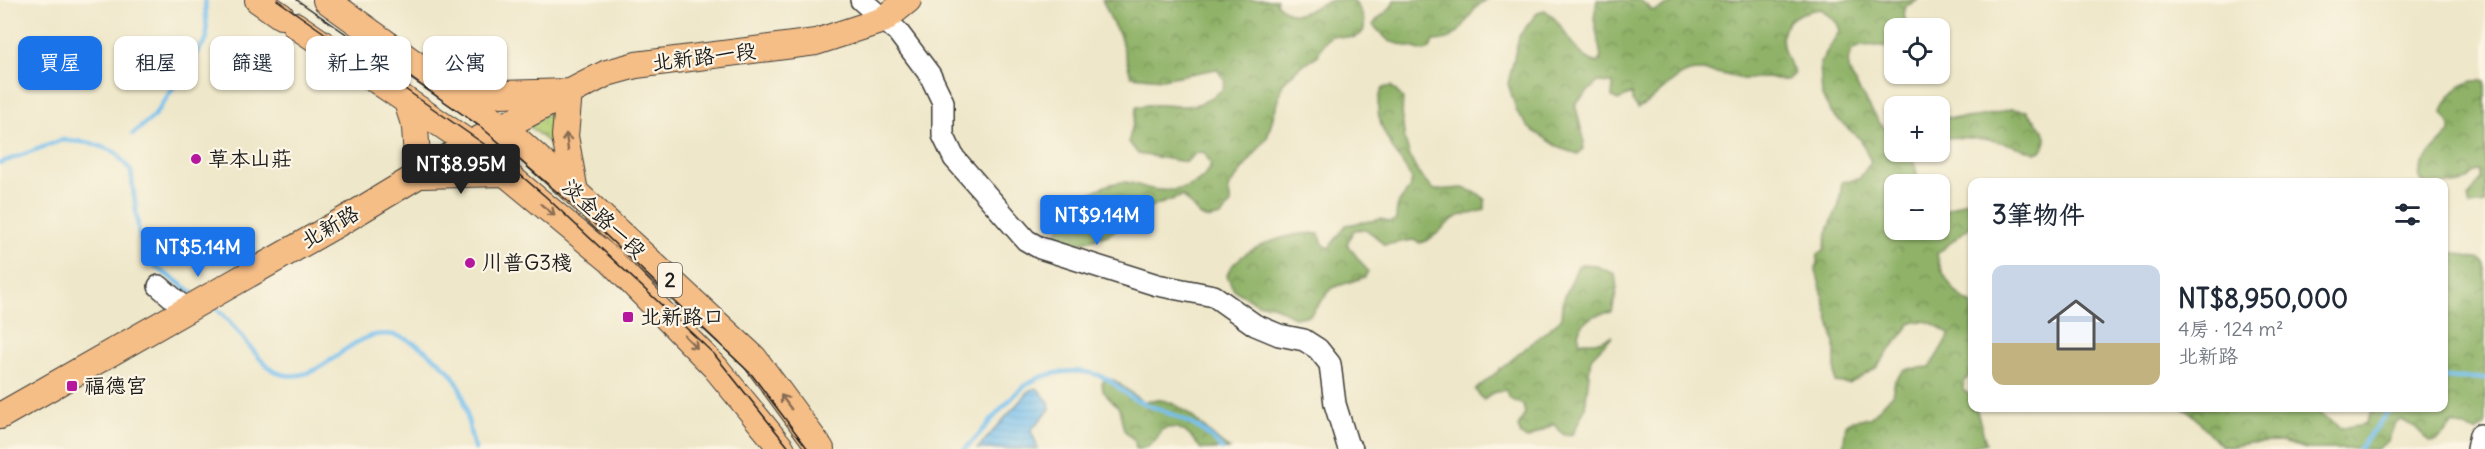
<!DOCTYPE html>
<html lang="zh-TW">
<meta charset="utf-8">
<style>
:root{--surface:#fff;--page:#f6f6f7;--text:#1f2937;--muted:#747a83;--accent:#1a73e8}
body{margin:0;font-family:Delius,"LXGW WenKai TC",sans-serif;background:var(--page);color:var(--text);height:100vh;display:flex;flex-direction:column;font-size:22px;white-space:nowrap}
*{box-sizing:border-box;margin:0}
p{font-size:20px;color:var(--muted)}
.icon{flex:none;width:33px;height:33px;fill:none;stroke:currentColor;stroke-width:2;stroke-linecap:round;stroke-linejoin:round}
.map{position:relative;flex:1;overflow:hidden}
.details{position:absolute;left:1968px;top:178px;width:480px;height:234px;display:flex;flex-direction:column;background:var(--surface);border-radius:12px;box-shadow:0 2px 4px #0004}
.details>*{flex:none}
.hud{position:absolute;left:18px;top:36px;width:570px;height:54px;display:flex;gap:12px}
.controls{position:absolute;left:1884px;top:18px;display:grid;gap:12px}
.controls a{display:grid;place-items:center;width:66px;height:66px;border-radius:12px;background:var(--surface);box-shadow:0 2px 4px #0004;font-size:30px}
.price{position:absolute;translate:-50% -51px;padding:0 14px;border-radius:6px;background:var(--accent);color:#fff;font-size:20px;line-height:39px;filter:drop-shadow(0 2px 3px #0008)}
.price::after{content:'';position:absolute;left:50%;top:36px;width:18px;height:14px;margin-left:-9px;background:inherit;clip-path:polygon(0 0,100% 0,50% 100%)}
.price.current{background:#222;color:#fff}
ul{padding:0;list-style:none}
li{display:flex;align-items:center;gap:18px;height:150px;padding:0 24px}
li span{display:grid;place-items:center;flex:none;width:168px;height:120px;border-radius:12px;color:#555}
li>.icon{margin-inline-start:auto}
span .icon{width:72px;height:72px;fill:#fffc;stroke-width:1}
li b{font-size:26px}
h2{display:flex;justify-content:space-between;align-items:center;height:72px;padding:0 24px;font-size:26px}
.tag{padding:0 21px;border-radius:12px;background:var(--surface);box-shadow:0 2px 4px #0004;font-size:21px;line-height:54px}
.tag.current{background:var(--accent);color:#fff}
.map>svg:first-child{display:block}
.green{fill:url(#green-dots);stroke:#687649;stroke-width:1.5}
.forest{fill:url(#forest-crowns);stroke:#566742;stroke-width:1.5}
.water{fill:url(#water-rules);stroke:#486e85;stroke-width:1.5}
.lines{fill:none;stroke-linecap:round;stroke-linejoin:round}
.stream{stroke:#75bfee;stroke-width:4.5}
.minor-casing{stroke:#3c3a36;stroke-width:24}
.major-casing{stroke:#3c3a36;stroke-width:28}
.minor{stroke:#fff;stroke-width:21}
.major{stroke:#f6be87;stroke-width:26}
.tram{stroke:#1c1c1c;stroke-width:1.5}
.oneway{stroke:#896d52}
.poi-dot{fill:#b5179e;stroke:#fcf5e5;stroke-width:2}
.labels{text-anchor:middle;stroke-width:4.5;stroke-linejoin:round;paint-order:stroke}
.shield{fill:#fcf5e5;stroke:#5f5d58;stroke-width:1.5}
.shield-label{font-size:20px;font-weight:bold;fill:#1c1c1c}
.street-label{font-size:21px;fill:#1c1c1c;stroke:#fcf5e5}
.poi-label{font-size:21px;fill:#1c1c1c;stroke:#fcf5e5;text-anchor:start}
</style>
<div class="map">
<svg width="2485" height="449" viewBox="0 0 2485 449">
<defs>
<pattern id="green-dots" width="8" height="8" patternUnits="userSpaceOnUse" patternTransform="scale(1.5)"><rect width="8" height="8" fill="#b4d076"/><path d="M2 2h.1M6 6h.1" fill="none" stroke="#9ab266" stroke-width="1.8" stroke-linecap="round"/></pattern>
<pattern id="forest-crowns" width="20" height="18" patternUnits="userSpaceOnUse" patternTransform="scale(1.5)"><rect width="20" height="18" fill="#8fb267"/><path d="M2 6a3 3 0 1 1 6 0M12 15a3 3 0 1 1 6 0" fill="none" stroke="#749054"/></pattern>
<pattern id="water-rules" width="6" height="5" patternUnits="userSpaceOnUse" patternTransform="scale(1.5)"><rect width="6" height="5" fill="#75bfee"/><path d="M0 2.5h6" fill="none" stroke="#65a4cc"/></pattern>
</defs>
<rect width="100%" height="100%" fill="#fcf5e5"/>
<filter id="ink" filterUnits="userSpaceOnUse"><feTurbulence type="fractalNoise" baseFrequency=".0167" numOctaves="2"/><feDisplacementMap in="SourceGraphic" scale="12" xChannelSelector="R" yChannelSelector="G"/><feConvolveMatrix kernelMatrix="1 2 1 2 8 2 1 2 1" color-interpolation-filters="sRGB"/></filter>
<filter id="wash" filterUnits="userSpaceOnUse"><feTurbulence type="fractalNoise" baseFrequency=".008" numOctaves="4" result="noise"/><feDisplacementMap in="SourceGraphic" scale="24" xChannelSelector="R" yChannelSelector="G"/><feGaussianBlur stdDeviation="1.35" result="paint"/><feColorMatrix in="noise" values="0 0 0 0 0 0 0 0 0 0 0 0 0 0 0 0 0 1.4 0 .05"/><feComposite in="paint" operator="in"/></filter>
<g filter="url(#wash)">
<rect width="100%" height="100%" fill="#eee7c9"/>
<path class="green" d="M560,104l-6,43 -24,-20z"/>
<path class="forest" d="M1102,0h175l-1,3c25,24 32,2 57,-3 6,0 13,0 19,0 9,8 21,32 3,37 -6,2 -17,-2 -24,-1l-7,6 -7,14 -19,12 -15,15 -16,55 -39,50 3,16 -10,12 -14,3 -8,-4 -16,-19 -38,13 -37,26 -39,11 -13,-12c15,-26 35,-50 68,-52 9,0 18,5 27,7 23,4 51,-1 60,-24l-7,-13 -8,1 -10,9 -48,-8 -9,-12c1,-12 7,-22 7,-35 38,-9 50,13 87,-18l2,-8 -8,-12 -55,10 -31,-3 -12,-43c-9,-9 -10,-22 -17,-33z
M1394,0h92c-23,13 -19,41 -53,41l-3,8 -6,2 -35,-10 -16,-16c6,-11 18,-12 21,-25z
M1597,0h43l13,11 28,-11h237l-12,6 -2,8 3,14h-13v22c-18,-6 -54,-11 -44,22 4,13 21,35 28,49l6,7 10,3v21h21l-4,7 4,6 4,19h-25v46h46v-17l32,-15v27l-35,29c2,17 19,44 35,50v68l-8,10 -1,8 9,6v12h4l10,35 -23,6h-120l3,-24 6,-5 18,-2 22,-23 3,-15 10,-11 25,-2 20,-33c-14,-8 -23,-18 -40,-10l-34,44 -27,16 -14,-2v-38l-19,-74 2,-16 6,-4 5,-23 10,-22 3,-23 17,-3 12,-17 -10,-22 -29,-26 -10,-18 -2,-33 20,-33 -3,-7 -16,-14c-43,5 -48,30 -26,64 -9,13 -17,5 -29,4 -8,0 -15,3 -23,2 -16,-3 -31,-9 -46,-8 -24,1 -38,28 -59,37l-6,-7v-7l-14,6 -6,-3 1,-14 -15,-1 -23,22 9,36 -1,9 -5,5 -16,-5 -33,-21 -12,-16 -9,-28 11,-48 19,-24 7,-2c22,15 24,43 52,53l4,-6 -7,-39z
M2472,81h13v123l-15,2 -2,-8 13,-19v-8l-6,1c-14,18 -32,11 -51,11l-5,-5c2,-21 18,-31 31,-46v-8l-8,-11c3,-15 16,-27 30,-32z
M1391,86l12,12c-3,31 4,73 32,92l28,-2 16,6 6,6v9c-9,6 -18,4 -28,8 -14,7 -20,22 -37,26l-7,-3 -29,5c-9,-10 -18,-19 -31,-14l-6,13 21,27 -3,6 -33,11 -22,27 -15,3 -22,-13 -15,-1 -24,-14 -7,-14c6,-26 67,-47 92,-42l4,10 6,4 17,-23 36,-6 7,3 7,-2c0,-27 12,-20 16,-40 -13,-26 -47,-60 -29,-92z
M2010,109l17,2c9,14 28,22 14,40l-6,2c-33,-13 -60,-17 -95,-15v-22c21,5 49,0 70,-7z
M2444,250l37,10 4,4v161l-9,7 -23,-8 -16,17 -7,1 -15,-15 -14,-7 -6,3 -7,18 -11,8h-70l-26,-7 -31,1 -22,4 -8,-2 -30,-33 -8,-4h130l29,20 24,-4 7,-13 -4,-3h76z
M1582,264l12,1 21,9 2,15 -5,23c-15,2 -28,5 -34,21l2,9h16l16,-6 -21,22 -6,50 -12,26 -9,1 -10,-11 -27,15 -6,-4 -3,-8 7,-14 -2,-8 -13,-6 -4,-9 -14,3 -8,7 -9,-10 86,-71 1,-16 16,-37z
M1106,379l8,1 29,22c37,-13 60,32 87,47h-29c-11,-14 -20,-27 -40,-19 -4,11 -13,19 -25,19l-1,-8 -11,-11 -5,-22 -16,-17 -1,-8z"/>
<path class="water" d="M1037,388l12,14 1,7 -19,21 7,19h-61l53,-59z"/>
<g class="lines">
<path class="stream" d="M133,134l21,-18 53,-78 -2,-38
M0,163l62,-23 29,3 24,9 16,19 8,64 17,32 36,25
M215,308c22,15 44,60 66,66 54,14 76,-76 145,-23 16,12 28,22 35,40 7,18 7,40 14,58
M2444,378h41
M965,449c19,-19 37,-43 56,-60 22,-19 61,-23 86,-10 13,7 18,17 33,23 30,12 62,21 82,47
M2359,449l32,-41"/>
</g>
</g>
<g filter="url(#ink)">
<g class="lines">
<defs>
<path id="minor" d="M861,0l36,31 33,44 13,27v33l11,23 72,82 14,8 117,37 57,11 41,29 24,10 25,5 14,9 12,15 5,40 13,42 4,3
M159,286l28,24
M2477,449l3,-14"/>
<path id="major" d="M258,0l23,16
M326,0l177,127 72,65 179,166 67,91
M295,25l175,119 140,116 105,107 67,82
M454,87l47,7 68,-2 -4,44 10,56
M407,102l8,25 3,48
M422,175l81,-2
M0,416l346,-197 124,-75 137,-71 29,-8 180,-23 67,-22 25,-20"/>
</defs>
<use href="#minor" class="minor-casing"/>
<use href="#major" class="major-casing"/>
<use href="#minor" class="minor"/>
<use href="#major" class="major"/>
<path class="tram" d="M277,0l207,144 61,52 169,158 76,95
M297,0l184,127 110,94 161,154 56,74"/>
</g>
<defs><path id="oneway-shaft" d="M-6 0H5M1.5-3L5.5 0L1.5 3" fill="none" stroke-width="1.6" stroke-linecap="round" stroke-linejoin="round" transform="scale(1.5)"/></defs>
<g class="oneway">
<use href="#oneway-shaft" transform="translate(567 142) rotate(-97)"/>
<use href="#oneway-shaft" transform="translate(548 210) rotate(39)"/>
<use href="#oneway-shaft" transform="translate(691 342) rotate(45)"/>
<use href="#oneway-shaft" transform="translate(786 402) rotate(-126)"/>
</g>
</g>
<g class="poi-dot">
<circle cx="196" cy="159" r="6"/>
<circle cx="470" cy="263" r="6"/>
<rect x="622" y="311" width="12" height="12" rx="3"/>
<rect x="66" y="380" width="12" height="12" rx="3"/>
</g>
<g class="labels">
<rect class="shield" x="658" y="263" width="24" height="34" rx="4.5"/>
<g class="shield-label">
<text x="670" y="287">2</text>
</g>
<g class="street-label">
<text transform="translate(704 57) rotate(-7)" y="7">北新路一段</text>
<text transform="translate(604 219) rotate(43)" y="7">淡金路一段</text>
<text transform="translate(330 227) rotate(-30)" y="7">北新路</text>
</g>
<g class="poi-label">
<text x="208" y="166">草本山莊</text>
<text x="482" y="270">川普G3棧</text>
<text x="640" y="324">北新路口</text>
<text x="84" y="393">福德宮</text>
</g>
</g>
</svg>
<div class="controls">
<a><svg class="icon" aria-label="locate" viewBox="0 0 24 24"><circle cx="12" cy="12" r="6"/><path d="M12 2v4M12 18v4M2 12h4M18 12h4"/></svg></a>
<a>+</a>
<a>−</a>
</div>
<b class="price current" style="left:461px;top:195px">NT$8.95M</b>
<b class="price" style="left:1097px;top:246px">NT$9.14M</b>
<b class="price" style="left:198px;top:278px">NT$5.14M</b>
<div class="hud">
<a class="tag current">買屋</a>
<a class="tag">租屋</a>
<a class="tag">篩選</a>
<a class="tag">新上架</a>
<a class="tag">公寓</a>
</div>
<section class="details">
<h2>3筆物件<svg class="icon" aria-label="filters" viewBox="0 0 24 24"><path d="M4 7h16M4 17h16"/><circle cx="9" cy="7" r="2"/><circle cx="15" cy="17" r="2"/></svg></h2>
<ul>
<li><span style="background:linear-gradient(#c9d6e8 65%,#c2b280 0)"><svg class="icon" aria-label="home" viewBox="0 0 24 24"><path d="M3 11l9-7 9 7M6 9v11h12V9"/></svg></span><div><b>NT$8,950,000</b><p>4房 · 124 m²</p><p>北新路</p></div></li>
</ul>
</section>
</div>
